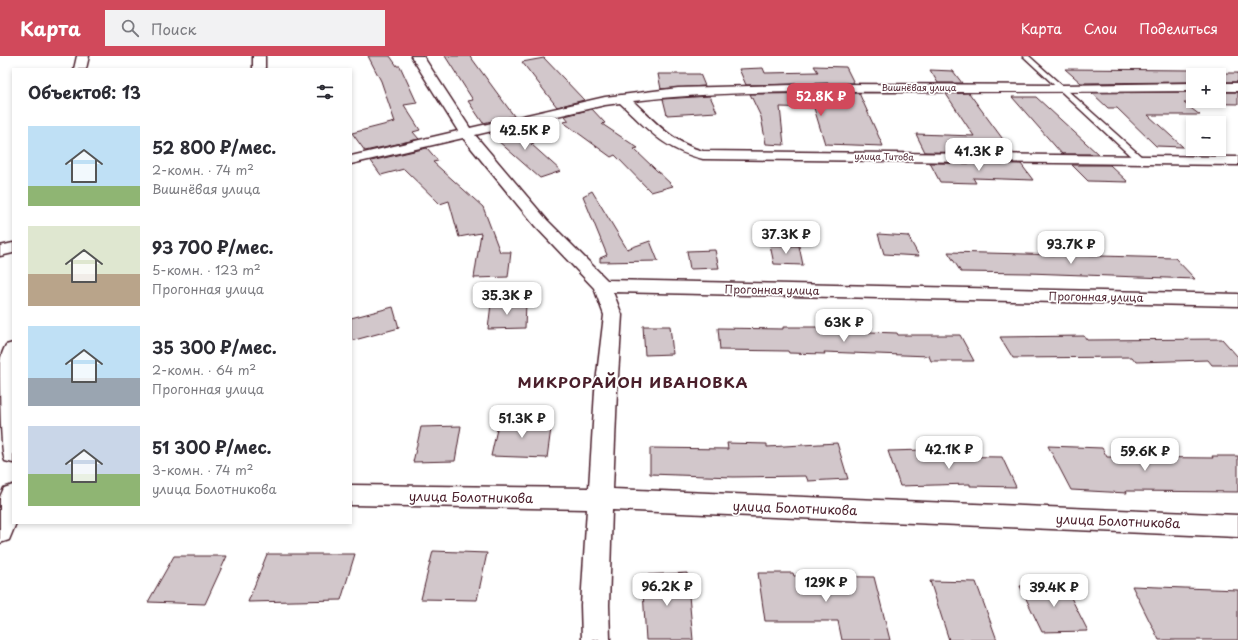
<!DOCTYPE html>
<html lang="ru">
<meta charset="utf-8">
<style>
:root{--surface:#fff;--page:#f2f2f3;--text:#2b2b33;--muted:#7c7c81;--accent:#d1495b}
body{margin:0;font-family:"Playpen Sans",sans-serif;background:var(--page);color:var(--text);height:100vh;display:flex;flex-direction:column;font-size:15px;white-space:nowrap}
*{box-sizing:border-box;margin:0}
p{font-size:13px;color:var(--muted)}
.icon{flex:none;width:22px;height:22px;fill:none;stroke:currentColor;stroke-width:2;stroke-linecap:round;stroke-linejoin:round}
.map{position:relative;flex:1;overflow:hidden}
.drawer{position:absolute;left:12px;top:12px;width:340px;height:456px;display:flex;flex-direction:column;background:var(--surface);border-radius:0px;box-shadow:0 2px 6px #0003}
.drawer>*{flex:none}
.fabs{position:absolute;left:1186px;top:12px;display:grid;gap:8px}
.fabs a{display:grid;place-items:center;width:40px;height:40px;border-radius:0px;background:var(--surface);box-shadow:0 2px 6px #0003;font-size:20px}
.price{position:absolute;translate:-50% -34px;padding:0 9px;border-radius:8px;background:#fff;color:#222;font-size:13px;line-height:26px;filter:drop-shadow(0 1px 2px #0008)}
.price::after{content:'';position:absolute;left:50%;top:24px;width:12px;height:9px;margin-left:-6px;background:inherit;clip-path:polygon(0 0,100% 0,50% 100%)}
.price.active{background:var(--accent);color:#fff}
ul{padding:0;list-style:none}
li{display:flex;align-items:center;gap:12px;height:100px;padding:0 16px}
li span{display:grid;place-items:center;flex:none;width:112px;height:80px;border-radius:0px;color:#555}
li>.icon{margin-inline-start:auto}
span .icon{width:48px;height:48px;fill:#fffc;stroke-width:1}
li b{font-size:17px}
h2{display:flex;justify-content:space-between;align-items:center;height:48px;padding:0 16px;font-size:17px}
header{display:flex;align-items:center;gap:24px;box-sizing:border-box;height:56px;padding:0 20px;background:var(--accent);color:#fff}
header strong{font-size:19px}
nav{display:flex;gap:22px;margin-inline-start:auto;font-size:14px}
.search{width:280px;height:36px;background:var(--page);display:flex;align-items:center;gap:10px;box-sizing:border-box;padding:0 14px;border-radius:0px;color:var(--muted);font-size:15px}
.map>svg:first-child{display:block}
.building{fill:#d2c7cb;stroke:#4a1f2b}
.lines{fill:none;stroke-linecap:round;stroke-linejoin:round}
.lane-casing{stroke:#4a1f2b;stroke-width:3}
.street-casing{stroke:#4a1f2b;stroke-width:3}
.lane{fill:#fff;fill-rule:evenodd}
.street{fill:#fff;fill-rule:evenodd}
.labels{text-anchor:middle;stroke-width:3.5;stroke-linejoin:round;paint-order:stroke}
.far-street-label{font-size:9px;fill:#4a1f2b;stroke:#fff}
.street-label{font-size:11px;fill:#4a1f2b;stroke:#fff}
.near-street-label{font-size:13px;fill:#4a1f2b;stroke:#fff}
.district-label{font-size:15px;font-weight:bold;letter-spacing:1px;fill:#4a1f2b;stroke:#fff}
</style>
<header>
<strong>Карта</strong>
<div class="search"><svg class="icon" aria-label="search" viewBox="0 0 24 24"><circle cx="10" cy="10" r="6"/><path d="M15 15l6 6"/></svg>Поиск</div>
<nav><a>Карта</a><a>Слои</a><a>Поделиться</a></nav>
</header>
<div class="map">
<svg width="1238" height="584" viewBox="0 0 1238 584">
<rect width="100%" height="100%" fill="#fff"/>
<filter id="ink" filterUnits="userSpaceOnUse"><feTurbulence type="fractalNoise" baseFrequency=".025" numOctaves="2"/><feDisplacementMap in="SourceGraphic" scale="8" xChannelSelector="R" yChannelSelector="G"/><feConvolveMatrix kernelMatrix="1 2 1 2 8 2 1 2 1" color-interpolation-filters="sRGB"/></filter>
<g filter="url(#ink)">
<path class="building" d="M368,0h22l7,10h3l17,37 -13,2 16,25 -7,2 6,7 -54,12 -13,-18 43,-11 -14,-41z
M445,0h25l44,60 -31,7 -15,-22 5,-1z
M544,2l40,42 -27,7 -35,-45z
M814,10l32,1 8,16 -108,2 -7,-16 24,-1 2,5 53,-1z
M1065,13l127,1 3,3h43v9h-19v-7h-26v7l-112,1z
M930,14l23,1 9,12h-24z
M658,18h42l5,12 -44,3z
M1193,36v9h26v-9h19v12l-54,-1 16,12h-52l35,32 -27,-1 -39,-38h-9l-16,-15z
M859,37l24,53 -58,-2 -11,-36 -34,-1 4,38 -18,-1 -5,-27 -11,-23z
M969,37l44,60 -88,-1 -9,-18 58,2 -28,-42z
M710,40l7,16 -50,3 -4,-16z
M1012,41h24l62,57h-36z
M592,53l13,14 -3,1 36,24 -4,1 39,37 -22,6 -36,-37 -4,2 -48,-35 6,-1 -4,-5z
M521,70l13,17 -3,1 30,27 -21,7 -51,-45z
M427,92l11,13 -5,1 50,45 17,45h11l-3,25 -34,1 7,-45 -22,4 -10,-36 -9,3 -36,-35 -23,6 -10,-14z
M930,107l91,1 12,16 -60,-2 3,5 -36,-1z
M1072,109h38l18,17 -40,-1z
M592,135l35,58 23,-8 8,20 -58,1v-4l7,-3 -24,-59z
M878,178l30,2 11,20 -35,-2z
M770,189l29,1 4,19 -29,-1z
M715,194l4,18 -29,1 -3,-18z
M948,196l227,6 20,21 -167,-6 -67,-1z
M526,247l-1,25 -37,1 3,-25z
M393,251l6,21 -48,13v-23z
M643,270h27l3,28 -28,1z
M783,271h34l1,3 79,3 1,2h62l14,26h-43l-2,-5 -105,-4 1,2 -36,-1 -1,-2 -68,-1 -2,-22 65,1z
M1084,280l3,4 135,-1 16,18v8h-26l-4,-5 -72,2 -4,-5 -119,1 -13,-21z
M499,364l53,1 -5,37 -56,-2z
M461,370l-6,35 -42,1 8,-35z
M727,387l40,1v3l70,-4 11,36 -40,2 -2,-5 -73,1 -83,-3v-26l78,1z
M1048,390l54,2 5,9 106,1 -1,-2h26v36l-112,-1 1,2 -56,-3z
M924,394l3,6 75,1 14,30 -46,-1v-2l-70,2 -12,-35z
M433,495l54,2 -10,47 -56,-1z
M267,498h88l-14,46 -93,2z
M174,500h53l-22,48 -57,-2z
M687,517l6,67h-47l-4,-65z
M758,517h35l1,3 80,1 16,63h-48l-4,-19h-73z
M930,525l46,1 21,58h-48z
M1064,528l24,47 -46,1 -22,-46z
M1132,530l106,4v50h-79z"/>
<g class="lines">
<defs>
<path id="lane" d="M1023,0h6l114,102v4h-6z"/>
<path id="street" d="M77,0h12l-3,13h-12z
M253,0h12v13h-12z
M411,0h12l47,72 135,-31 73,-9 151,-4 233,1 131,-2v8c-95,1 -190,1 -285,1 -91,0 -184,-2 -275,9 21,20 41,43 70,50l535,6v8l-535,-6c-39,-9 -55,-30 -83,-56l-15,2 -130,30 72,85 60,60 631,14v12l-625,-14 9,23 -5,76 -4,98 625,26v22l-626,-27 -3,95 1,35h-28l-1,-35 6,-96 -236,-4v-20l238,3 6,-97 9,-76 -10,-27 -59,-62 -72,-88 -112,26v-8l107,-25z
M1219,27h19v8h-19z
M13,187v10l-13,3v-10z
M13,287v120l-8,-2c-5,-14 -5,-81 -5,-99 1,-6 3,-12 6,-17z
M13,429v38h3l-7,17 -9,3v-46l4,-9z"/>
</defs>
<use href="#lane" class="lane-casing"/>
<use href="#street" class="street-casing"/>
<use href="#lane" class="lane"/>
<use href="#street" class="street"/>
</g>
</g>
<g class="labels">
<g class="far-street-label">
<text x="919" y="35">Вишнёвая улица</text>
<text transform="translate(884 101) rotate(1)" y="3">улица Титова</text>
</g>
<g class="street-label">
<text transform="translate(772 234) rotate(1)" y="4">Прогонная улица</text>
<text transform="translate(1096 241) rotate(1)" y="4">Прогонная улица</text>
</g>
<g class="near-street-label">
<text transform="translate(471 441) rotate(1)" y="5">улица Болотникова</text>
<text transform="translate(795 452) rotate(2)" y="5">улица Болотникова</text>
<text transform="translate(1118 465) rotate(2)" y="5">улица Болотникова</text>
</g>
<g class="district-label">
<text x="633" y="332">МИКРОРАЙОН ИВАНОВКА</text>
</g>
</g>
</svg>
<div class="fabs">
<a>+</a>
<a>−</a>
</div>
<b class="price active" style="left:821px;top:61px">52.8K ₽</b>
<b class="price" style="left:525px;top:95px">42.5K ₽</b>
<b class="price" style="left:979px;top:116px">41.3K ₽</b>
<b class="price" style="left:786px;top:199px">37.3K ₽</b>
<b class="price" style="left:1071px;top:209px">93.7K ₽</b>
<b class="price" style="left:507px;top:260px">35.3K ₽</b>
<b class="price" style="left:844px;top:287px">63K ₽</b>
<b class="price" style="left:522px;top:383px">51.3K ₽</b>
<b class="price" style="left:949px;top:414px">42.1K ₽</b>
<b class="price" style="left:1145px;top:416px">59.6K ₽</b>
<b class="price" style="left:826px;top:547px">129K ₽</b>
<b class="price" style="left:667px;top:551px">96.2K ₽</b>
<b class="price" style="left:1054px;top:552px">39.4K ₽</b>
<section class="drawer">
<h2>Объектов: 13<svg class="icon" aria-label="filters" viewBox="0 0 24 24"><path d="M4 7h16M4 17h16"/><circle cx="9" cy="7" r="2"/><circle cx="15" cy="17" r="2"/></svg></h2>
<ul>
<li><span style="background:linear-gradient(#bfe0f5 75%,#8fb573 0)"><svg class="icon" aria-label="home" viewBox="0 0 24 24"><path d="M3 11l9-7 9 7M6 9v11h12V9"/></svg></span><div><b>52 800 ₽/мес.</b><p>2-комн. · 74 m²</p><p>Вишнёвая улица</p></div></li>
<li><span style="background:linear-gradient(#dfe7d0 60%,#b9a48a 0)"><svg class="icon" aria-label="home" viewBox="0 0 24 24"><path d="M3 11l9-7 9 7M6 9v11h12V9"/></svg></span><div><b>93 700 ₽/мес.</b><p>5-комн. · 123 m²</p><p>Прогонная улица</p></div></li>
<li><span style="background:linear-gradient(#bfe0f5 65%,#9aa5b1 0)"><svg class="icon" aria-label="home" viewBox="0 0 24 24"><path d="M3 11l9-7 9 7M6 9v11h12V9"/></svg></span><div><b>35 300 ₽/мес.</b><p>2-комн. · 64 m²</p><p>Прогонная улица</p></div></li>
<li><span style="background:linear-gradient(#c9d6e8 60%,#8fb573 0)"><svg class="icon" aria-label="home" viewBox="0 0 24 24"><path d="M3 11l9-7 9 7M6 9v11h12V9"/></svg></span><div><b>51 300 ₽/мес.</b><p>3-комн. · 74 m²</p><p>улица Болотникова</p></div></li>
</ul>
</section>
</div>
